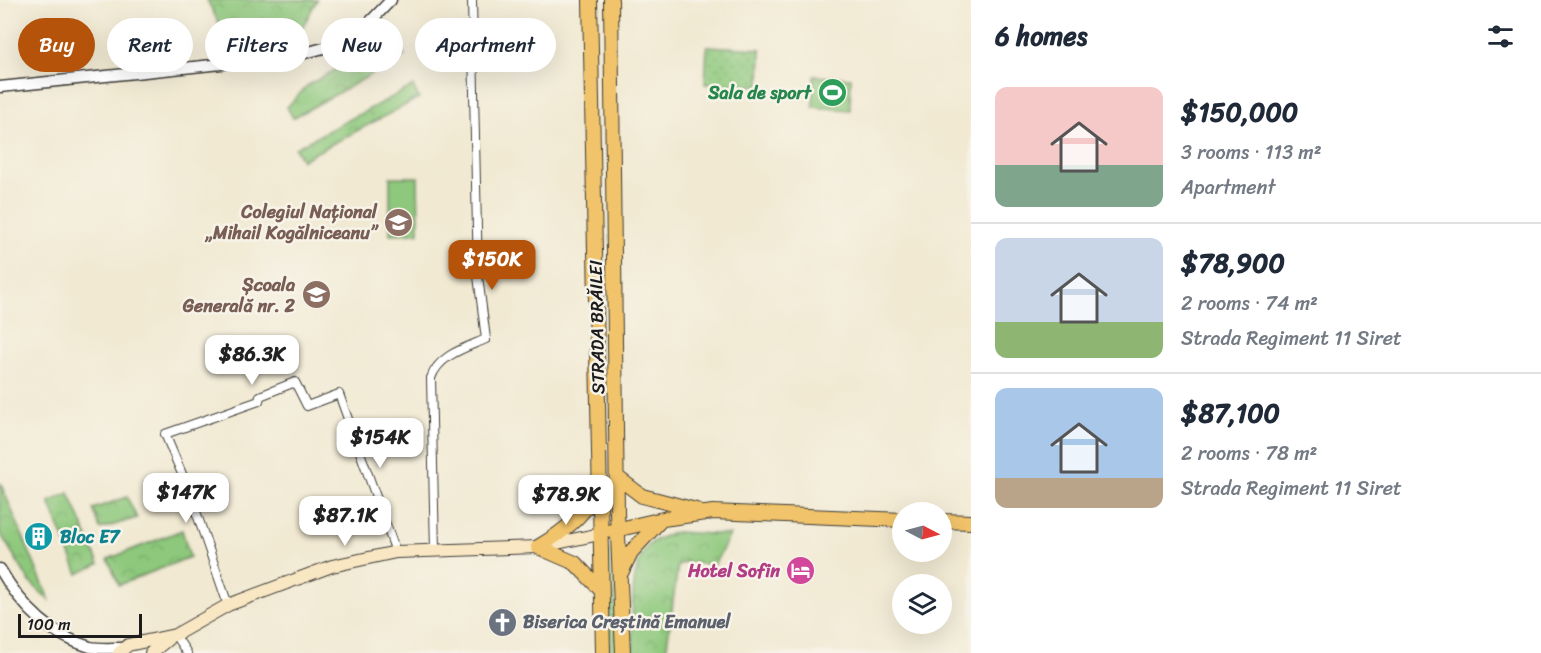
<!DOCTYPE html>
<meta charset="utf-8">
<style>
:root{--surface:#fff;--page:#f6f6f7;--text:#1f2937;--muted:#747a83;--line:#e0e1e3;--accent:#b45309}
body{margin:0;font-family:Sriracha,sans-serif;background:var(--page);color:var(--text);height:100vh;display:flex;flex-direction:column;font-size:22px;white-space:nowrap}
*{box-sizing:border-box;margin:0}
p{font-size:20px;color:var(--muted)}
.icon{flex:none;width:33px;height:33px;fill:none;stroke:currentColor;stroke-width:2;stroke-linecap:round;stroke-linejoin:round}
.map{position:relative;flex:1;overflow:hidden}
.panel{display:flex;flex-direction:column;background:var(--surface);width:570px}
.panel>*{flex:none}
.top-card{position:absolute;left:18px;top:18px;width:570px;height:54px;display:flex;gap:12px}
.needle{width:39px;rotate:96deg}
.tools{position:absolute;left:892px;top:502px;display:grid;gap:12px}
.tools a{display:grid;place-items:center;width:60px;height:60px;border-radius:50%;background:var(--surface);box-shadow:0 6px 24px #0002;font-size:30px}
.scale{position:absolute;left:18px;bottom:15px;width:124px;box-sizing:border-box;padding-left:6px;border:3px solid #1c1c1c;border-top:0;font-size:16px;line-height:21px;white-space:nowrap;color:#1c1c1c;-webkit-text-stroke:4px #f7f3e8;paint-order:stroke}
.price{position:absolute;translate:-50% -51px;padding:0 14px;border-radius:12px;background:#fff;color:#222;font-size:20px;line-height:39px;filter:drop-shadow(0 2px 3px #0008)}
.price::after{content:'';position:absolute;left:50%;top:36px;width:18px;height:14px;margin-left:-9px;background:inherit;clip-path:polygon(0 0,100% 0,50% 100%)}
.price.current{background:var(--accent);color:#fff}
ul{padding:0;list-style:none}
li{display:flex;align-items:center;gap:18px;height:150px;padding:0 24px}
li+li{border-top:2px solid var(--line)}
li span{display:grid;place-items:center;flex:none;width:168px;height:120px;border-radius:12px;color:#555}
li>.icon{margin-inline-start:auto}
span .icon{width:72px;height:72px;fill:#fffc;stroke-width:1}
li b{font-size:26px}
h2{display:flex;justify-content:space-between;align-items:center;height:72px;padding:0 24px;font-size:26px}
.chip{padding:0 21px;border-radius:27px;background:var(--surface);box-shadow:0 6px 24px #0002;font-size:21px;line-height:54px}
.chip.current{background:var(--accent);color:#fff}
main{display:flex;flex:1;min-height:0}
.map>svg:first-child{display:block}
.grass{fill:url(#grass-dots);stroke:#54724c;stroke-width:1.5}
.park{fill:url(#park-crowns);stroke:#54724c;stroke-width:1.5}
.garden{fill:#8dc87c;stroke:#54724c;stroke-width:1.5}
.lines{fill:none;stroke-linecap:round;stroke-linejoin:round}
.minor-casing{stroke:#3c3b37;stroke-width:10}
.tertiary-casing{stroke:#3c3b37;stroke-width:13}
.secondary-casing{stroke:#3c3b37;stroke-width:14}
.primary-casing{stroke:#3c3b37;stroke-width:16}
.minor{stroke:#fff;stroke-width:8}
.tertiary{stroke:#fff;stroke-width:10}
.secondary{stroke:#f9e7c3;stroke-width:12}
.primary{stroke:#f1c36a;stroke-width:14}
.labels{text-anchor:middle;stroke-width:5;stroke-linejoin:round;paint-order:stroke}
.leisure-label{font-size:18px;font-weight:bold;fill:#27864d;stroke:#f7f3e8;text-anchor:end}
.education-label{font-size:18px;font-weight:bold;fill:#785e54;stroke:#f7f3e8;text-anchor:end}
.street-label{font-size:18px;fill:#1c1c1c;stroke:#f7f3e8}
.culture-label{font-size:18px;font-weight:bold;fill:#0d838f;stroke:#f7f3e8;text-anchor:start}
.hotel-label{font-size:18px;font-weight:bold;fill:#b23c85;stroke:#f7f3e8;text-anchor:end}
.worship-label{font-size:18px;font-weight:bold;fill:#5b616d;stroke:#f7f3e8;text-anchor:start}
</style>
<main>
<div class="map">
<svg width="971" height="653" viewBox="0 0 971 653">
<defs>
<pattern id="grass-dots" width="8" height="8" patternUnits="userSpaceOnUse" patternTransform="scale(1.5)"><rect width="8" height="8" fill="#8dc87c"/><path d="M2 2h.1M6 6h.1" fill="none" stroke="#79ab6b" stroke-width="1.8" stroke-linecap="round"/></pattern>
<pattern id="park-crowns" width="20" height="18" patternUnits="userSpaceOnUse" patternTransform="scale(1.5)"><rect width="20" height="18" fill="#8dc87c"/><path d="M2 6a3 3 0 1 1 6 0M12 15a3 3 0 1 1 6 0" fill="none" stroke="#79ab6b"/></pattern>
</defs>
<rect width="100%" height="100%" fill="#f7f3e8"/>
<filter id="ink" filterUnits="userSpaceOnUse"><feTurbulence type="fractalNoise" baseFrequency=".0167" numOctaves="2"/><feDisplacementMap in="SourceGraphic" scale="12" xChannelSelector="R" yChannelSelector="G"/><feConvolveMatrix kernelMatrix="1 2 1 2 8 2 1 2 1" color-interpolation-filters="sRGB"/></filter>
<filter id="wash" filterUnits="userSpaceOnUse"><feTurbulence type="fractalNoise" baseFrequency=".008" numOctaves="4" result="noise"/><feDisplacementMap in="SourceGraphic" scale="24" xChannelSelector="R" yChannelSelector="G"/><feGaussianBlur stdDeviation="1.35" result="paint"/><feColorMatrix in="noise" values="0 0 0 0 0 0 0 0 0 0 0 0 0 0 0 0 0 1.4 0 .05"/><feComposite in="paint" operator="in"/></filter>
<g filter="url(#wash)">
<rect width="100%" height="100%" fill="#f1e9d2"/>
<path class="grass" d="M707,46l54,3 -1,37 -55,-2z
M613,550l5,103h-8l-3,-101z"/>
<path class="park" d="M207,0h110l-21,39 -64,10z
M395,36l10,20 -112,62 -6,-11 21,-22z
M413,86l6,12 -117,62 -7,-12z
M0,482l50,119 -20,-19 -30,-49z
M69,493l30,71 -21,10 -29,-72z
M127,497l10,21 -37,11 -7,-20z
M182,530l8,27 -71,28 -11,-26z
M676,532l54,3 -16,30 -29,-3 -7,3 -12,88h-33c0,-29 -6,-88 17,-109 6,-6 18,-9 26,-12z"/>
<path class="garden" d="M814,76l37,2 -1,32 -37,-3z
M390,177h28l1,56 -29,1z"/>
</g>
<g filter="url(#ink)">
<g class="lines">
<defs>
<path id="minor" d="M435,550l-4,-172c8,-23 34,-30 55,-39l-8,-63 -6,-276
M228,605l-40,-117 -23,-54 94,-33 1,-5 35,-14 12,24 32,-12 57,158
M175,635l12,18"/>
<path id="tertiary" d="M0,87l290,-30 56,-15 20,-16 25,-26
M0,569c20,35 49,66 90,78 10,2 22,1 32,1"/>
<path id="secondary" d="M119,653l9,-8 47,-10 53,-30 104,-39 64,-14 142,-5 62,-13
M151,653l17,-14"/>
<path id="primary" d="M590,0l13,653
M611,0l6,512 6,141
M617,477l25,19 54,14
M942,521l29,1
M611,531l52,-12 50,-7 190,8
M538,547c27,-16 44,-30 60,-57
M538,547l37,16 26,27
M621,573l10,-21 28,-30"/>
</defs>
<use href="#minor" class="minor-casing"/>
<use href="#tertiary" class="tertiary-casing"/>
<use href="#secondary" class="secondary-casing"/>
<use href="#primary" class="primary-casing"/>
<use href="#minor" class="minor"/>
<use href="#tertiary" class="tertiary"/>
<use href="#secondary" class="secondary"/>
<use href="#primary" class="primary"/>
</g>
</g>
<defs>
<symbol id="stadium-disc" viewBox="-11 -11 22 22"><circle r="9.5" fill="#2e9e5b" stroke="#f7f3e8"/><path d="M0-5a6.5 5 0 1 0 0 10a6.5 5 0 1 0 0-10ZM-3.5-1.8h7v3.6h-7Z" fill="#fff"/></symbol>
<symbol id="university-disc" viewBox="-11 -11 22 22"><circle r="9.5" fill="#8d6e63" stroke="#f7f3e8"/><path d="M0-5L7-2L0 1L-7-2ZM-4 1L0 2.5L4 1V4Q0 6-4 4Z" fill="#fff"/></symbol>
<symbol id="school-disc" viewBox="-11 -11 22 22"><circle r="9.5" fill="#8d6e63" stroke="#f7f3e8"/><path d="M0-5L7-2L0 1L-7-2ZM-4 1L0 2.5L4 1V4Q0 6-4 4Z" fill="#fff"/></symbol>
<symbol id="building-disc" viewBox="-11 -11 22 22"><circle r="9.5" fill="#0f9aa8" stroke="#f7f3e8"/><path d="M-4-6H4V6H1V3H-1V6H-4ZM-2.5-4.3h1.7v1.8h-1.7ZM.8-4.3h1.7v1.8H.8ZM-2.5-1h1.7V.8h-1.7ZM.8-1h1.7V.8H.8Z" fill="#fff"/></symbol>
<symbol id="hotel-disc" viewBox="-11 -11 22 22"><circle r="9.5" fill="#d1479c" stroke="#f7f3e8"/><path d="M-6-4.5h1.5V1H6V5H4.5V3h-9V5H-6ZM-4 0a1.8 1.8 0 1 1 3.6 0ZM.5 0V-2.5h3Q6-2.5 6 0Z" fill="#fff"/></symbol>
<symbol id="church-disc" viewBox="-11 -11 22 22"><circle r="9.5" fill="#6b7280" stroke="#f7f3e8"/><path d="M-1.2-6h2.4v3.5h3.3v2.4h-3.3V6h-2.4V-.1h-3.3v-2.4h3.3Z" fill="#fff"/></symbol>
</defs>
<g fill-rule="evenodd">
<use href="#stadium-disc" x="816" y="76" width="33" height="33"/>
<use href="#university-disc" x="382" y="206" width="33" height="33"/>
<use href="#school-disc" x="300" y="278" width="33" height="33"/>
<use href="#building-disc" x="22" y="520" width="33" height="33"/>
<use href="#hotel-disc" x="784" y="554" width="33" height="33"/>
<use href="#church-disc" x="486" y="606" width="33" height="33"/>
</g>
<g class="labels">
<g class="leisure-label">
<text x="811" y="99">Sala de sport</text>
</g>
<g class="education-label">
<text x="377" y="218">Colegiul Național<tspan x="377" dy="21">„Mihail Kogălniceanu”</tspan></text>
<text x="295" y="291">Școala<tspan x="295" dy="21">Generală nr. 2</tspan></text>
</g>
<g class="street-label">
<text transform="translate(597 327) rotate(-91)" y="6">STRADA BRĂILEI</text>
</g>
<g class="culture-label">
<text x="60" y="543">Bloc E7</text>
</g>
<g class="hotel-label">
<text x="780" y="577">Hotel Sofin</text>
</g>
<g class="worship-label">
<text x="523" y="628">Biserica Creștină Emanuel</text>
</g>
</g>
</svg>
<div class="tools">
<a><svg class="needle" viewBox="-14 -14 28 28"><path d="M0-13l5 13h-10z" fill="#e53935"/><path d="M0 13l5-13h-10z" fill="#747a83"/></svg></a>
<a><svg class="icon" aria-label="layers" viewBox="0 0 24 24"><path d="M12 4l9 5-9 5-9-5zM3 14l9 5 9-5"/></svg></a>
</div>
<div class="scale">100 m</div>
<b class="price current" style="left:492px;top:291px">$150K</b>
<b class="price" style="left:252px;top:386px">$86.3K</b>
<b class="price" style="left:380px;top:469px">$154K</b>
<b class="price" style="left:186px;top:524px">$147K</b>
<b class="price" style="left:566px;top:526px">$78.9K</b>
<b class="price" style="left:345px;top:547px">$87.1K</b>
<div class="top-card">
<a class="chip current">Buy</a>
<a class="chip">Rent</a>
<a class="chip">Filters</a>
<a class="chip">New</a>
<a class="chip">Apartment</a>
</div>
</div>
<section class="panel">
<h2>6 homes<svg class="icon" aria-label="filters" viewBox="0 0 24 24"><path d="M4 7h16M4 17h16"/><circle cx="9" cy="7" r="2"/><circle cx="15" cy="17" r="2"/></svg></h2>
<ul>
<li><span style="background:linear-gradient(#f6c9c9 65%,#7fa58c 0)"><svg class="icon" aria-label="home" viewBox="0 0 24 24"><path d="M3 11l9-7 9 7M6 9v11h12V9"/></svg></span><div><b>$150,000</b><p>3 rooms · 113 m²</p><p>Apartment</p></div></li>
<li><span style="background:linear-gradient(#c9d6e8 70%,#8fb573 0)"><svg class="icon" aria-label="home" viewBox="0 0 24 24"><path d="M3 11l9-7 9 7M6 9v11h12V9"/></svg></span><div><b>$78,900</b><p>2 rooms · 74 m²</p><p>Strada Regiment 11 Siret</p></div></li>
<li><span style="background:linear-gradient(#a9c7e8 75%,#b9a48a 0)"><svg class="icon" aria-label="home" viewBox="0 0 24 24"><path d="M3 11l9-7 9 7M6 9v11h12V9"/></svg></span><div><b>$87,100</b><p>2 rooms · 78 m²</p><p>Strada Regiment 11 Siret</p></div></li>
</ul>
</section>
</main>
